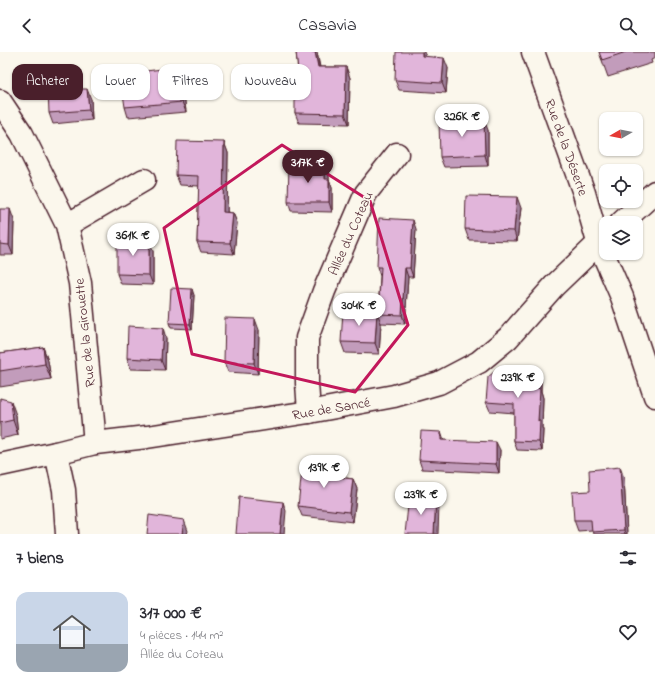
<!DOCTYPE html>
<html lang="fr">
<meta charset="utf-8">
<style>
:root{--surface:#fff;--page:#f2f2f3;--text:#2b2b33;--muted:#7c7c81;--line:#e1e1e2;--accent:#4a1f2b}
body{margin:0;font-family:"Indie Flower",sans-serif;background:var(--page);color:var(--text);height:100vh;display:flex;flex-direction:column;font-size:15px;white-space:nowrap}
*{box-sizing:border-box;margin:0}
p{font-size:13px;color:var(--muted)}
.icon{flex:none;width:22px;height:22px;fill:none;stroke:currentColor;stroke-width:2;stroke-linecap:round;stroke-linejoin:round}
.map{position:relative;height:482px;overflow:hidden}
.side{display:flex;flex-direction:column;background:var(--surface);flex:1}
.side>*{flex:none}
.banner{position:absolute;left:12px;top:12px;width:400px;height:36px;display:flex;gap:8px}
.needle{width:26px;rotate:261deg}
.controls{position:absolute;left:599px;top:60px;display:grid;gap:8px}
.controls a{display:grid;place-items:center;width:44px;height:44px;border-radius:8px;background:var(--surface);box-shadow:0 1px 3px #0004;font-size:20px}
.price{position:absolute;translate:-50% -34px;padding:0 9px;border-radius:14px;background:#fff;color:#222;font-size:13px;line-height:26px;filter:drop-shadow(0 1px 2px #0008)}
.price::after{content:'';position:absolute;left:50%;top:24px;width:12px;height:9px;margin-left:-6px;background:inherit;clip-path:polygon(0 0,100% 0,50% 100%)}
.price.active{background:var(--accent);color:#fff}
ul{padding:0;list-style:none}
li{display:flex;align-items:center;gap:12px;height:100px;padding:0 16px}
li+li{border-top:1px solid var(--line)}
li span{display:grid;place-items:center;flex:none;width:112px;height:80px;border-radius:12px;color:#555}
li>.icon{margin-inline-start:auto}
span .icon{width:48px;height:48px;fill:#fffc;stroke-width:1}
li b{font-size:17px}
h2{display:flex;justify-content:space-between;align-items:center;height:48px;padding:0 16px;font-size:17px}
.tag{padding:0 14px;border-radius:12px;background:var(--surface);box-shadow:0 1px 3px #0004;font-size:14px;line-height:36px}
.tag.active{background:var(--accent);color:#fff}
header{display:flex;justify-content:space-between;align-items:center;height:52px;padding:0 16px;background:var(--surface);font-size:18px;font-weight:600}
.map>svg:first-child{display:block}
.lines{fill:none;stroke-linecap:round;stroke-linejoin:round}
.minor-casing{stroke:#4a1f2b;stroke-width:25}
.tertiary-casing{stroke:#4a1f2b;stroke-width:25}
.minor{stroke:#fbf7ec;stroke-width:22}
.tertiary{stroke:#fbf7ec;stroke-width:22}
.wall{fill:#c29cbb;stroke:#4a1f2b}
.shaded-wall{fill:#9e7f99;stroke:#4a1f2b}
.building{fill:#e1b5da;stroke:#4a1f2b}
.marked{fill:none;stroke:#c2185b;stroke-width:3;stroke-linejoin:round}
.labels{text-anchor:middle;stroke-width:3;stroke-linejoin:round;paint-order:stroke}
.street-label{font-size:14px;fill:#4a1f2b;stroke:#fbf7ec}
</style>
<header><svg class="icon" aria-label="back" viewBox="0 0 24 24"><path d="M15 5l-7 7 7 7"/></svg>Casavia<svg class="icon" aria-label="search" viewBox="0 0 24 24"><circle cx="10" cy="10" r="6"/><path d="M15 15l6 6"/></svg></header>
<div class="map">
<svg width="655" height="482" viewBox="0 0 655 482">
<rect width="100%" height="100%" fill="#fbf7ec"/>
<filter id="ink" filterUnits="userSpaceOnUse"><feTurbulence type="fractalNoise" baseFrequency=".025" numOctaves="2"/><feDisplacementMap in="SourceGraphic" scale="8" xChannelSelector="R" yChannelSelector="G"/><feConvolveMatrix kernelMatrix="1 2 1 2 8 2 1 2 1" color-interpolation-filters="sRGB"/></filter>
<g filter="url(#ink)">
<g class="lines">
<defs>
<path id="minor" d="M533,0l51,141 14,49 24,55 33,99
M0,49l22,33 45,91 13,58 15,160
M67,173l77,-45
M309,360l-2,-29v-45l17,-47 42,-98 31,-39
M56,401l8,37 3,44"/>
<path id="tertiary" d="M621,171l34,-31
M0,413l56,-12 39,-10 52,-6 162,-25 85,-16 45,-13 40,-21 29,-24 46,-52 52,-50"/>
</defs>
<use href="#minor" class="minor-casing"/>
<use href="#tertiary" class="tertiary-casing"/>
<use href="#minor" class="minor"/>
<use href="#tertiary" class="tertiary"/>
</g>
<path class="wall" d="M296,0h21l3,15h26l4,11 -1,46 -50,-1 -4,-10 4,-33z
M599,0h56v6l-4,2 1,3 -44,14z
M425,2v2l23,12 -2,25 -47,-3 -4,-10z
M179,22l4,10 3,28 -58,5 -3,-10 48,-32z
M91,47l1,21 -39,4 -4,-11z
M488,78v36l-44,1 -4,-10z
M224,90l4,11 -1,59 6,1 4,10 -3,31 -33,-2 -4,-10 2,-56 -19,-1 -4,-10z
M325,113l4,10v4l3,9v24l-41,-1 -3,-9z
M521,156l-4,33 -48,-1 -4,-11z
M0,157l14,11 -1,35h-13z
M416,177l-3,48h-5l-3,47 -24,-1 -2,31 -34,-1 -4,-11 36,-30 1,2 2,-38 -3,-9z
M153,199v34l-32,-1 -4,-10z
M194,243l-2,34 -21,-1 -2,-5z
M259,278l-1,44 -30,-2 -4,-10z
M166,286l-1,32 -34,-1 -4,-11z
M43,295l5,14 3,18 -51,8v-34z
M538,316l3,10v13l2,7 -1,30 1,2 -1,21 -25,-1 -3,-9v-28l-24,-2 -4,-9z
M0,346l16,17 2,20 -18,4z
M444,388l56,10 -1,23 -77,-4 -3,-9z
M327,421v2l26,4 4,10 -4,33 -51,-6 -4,-10z
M624,426l3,56h-34l-1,-4 -14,1 -4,-11 16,-29z"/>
<path class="shaded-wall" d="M315,0h2l4,25 -3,-10z
M422,0h2l1,2 1,13 -4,-11z
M444,6l4,10 -2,25 -4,-10z
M346,15l4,11 -1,46 -4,-10z
M179,22l4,10 3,28 -4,-10z
M87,37l4,10 1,21 -3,-10z
M484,68l4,10v36l-3,-11z
M224,90l4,11 -1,70 -4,-11z
M325,113l4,10v13l-4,-9z
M329,127l3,9v24l-3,-10z
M517,145l4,11 -4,33 -3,-10z
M10,157l4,11 -1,35 -4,-10z
M233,161l4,10 -3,31 -4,-11z
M413,168l3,9 -3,48 -3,-9z
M149,188l4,11v34l-4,-10z
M405,216l3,9 -3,47 -3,-9z
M192,237l2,6 -2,34 -2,-5z
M377,260l4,11 -2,31 -4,-11z
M255,267l4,11 -1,44 -4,-11z
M163,276l3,10 -1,32 -4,-10z
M43,295l5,14 3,18 -6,-15z
M538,316l3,10v13l2,7 -1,30 1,2 -1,21 -3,-9 -2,-54z
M11,349l5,14 2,20 -5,-15z
M441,380l3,9 -3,-1z
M496,390l4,8 -1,23 -3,-9z
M323,411l4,10 -1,12 -4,-10z
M620,415l4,11 3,56h-2l-1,-4z
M353,427l4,10 -4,33 -4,-10z
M436,445l3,8 -1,29h-4z
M283,450l3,9 -2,23h-4z
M184,468l4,11 -1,3h-5z"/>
<path class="building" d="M296,0h19l3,15h28l-1,47 -50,-1v-33h4z
M396,0h26v4l22,2 -2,25 -47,-3z
M599,0h27l-24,8z
M171,16l1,7 7,-1 3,28 -57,5 -5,-33z
M48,37h39l2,21 -40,3z
M484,68l1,35 -45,2 -1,-36z
M177,89l47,1 -1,70 10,1 -3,30 -33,-1 2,-66 -23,-1z
M289,112l36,1v14h4v23h-41z
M466,144l51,1 -3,34 -49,-2z
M0,157h10l-1,36 -9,-1z
M379,166l34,2 -3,48h-5l-3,47 -24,-1 3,-47h-4z
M117,188h32v35l-32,-1z
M171,236l21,1 -2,35 -21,-1z
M343,259l34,1 -2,31 -34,-1z
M225,266l30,1 -1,44 -30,-1z
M128,274l35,2 -2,32 -34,-2z
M43,295l2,17 -45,7v-18z
M500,315l38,1 -1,20 3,1 -2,32h2l-1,21 -25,-1v-37l-28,-2 2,-25z
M0,346l11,3 2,19 -13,3z
M421,379l20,1v8l55,2v22l-77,-4z
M303,409l20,2 -1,12 31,4 -4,33 -51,-6z
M620,415l4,63 -32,2 -1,-12h-17l-2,-28 18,-1 -1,-21z
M239,445l44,5 -3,32h-44z
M409,445h27l-2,37h-29z
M149,463l35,5 -2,14h-35z"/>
</g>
<path class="marked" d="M282,93l88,56 38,124 -53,67 -163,-38 -28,-126z"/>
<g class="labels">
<g class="street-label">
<text transform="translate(567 95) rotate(70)" y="5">Rue de la Déserte</text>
<text transform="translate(350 181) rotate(-66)" y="5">Allée du Coteau</text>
<text transform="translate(84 281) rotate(-96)" y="5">Rue de la Girouette</text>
<text transform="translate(331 356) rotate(-10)" y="5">Rue de Sancé</text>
</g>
</g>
</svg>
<div class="controls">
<a><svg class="needle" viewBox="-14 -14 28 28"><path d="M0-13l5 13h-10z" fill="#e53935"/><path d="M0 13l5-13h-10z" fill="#7c7c81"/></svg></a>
<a><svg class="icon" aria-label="locate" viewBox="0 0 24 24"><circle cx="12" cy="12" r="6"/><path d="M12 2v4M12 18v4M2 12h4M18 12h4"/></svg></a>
<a><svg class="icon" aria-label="layers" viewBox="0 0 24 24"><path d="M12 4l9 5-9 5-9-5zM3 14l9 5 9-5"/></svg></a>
</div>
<b class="price" style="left:462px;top:86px">326K €</b>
<b class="price active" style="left:308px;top:132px">317K €</b>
<b class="price" style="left:133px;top:205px">361K €</b>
<b class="price" style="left:359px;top:275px">304K €</b>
<b class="price" style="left:518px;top:347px">239K €</b>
<b class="price" style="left:324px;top:437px">139K €</b>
<b class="price" style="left:421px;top:464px">239K €</b>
<div class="banner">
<a class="tag active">Acheter</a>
<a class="tag">Louer</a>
<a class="tag">Filtres</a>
<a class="tag">Nouveau</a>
</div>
</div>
<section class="side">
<h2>7 biens<svg class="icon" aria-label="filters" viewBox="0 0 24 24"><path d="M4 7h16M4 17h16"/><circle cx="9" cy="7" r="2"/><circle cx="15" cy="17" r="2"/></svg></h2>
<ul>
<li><span style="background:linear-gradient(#c9d6e8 65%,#9aa5b1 0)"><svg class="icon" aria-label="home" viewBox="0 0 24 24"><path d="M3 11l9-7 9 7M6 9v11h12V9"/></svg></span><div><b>317 000 €</b><p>4 pièces · 144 m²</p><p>Allée du Coteau</p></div><svg class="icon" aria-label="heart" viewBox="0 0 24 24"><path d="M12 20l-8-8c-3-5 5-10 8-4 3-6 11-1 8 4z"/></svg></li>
</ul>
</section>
